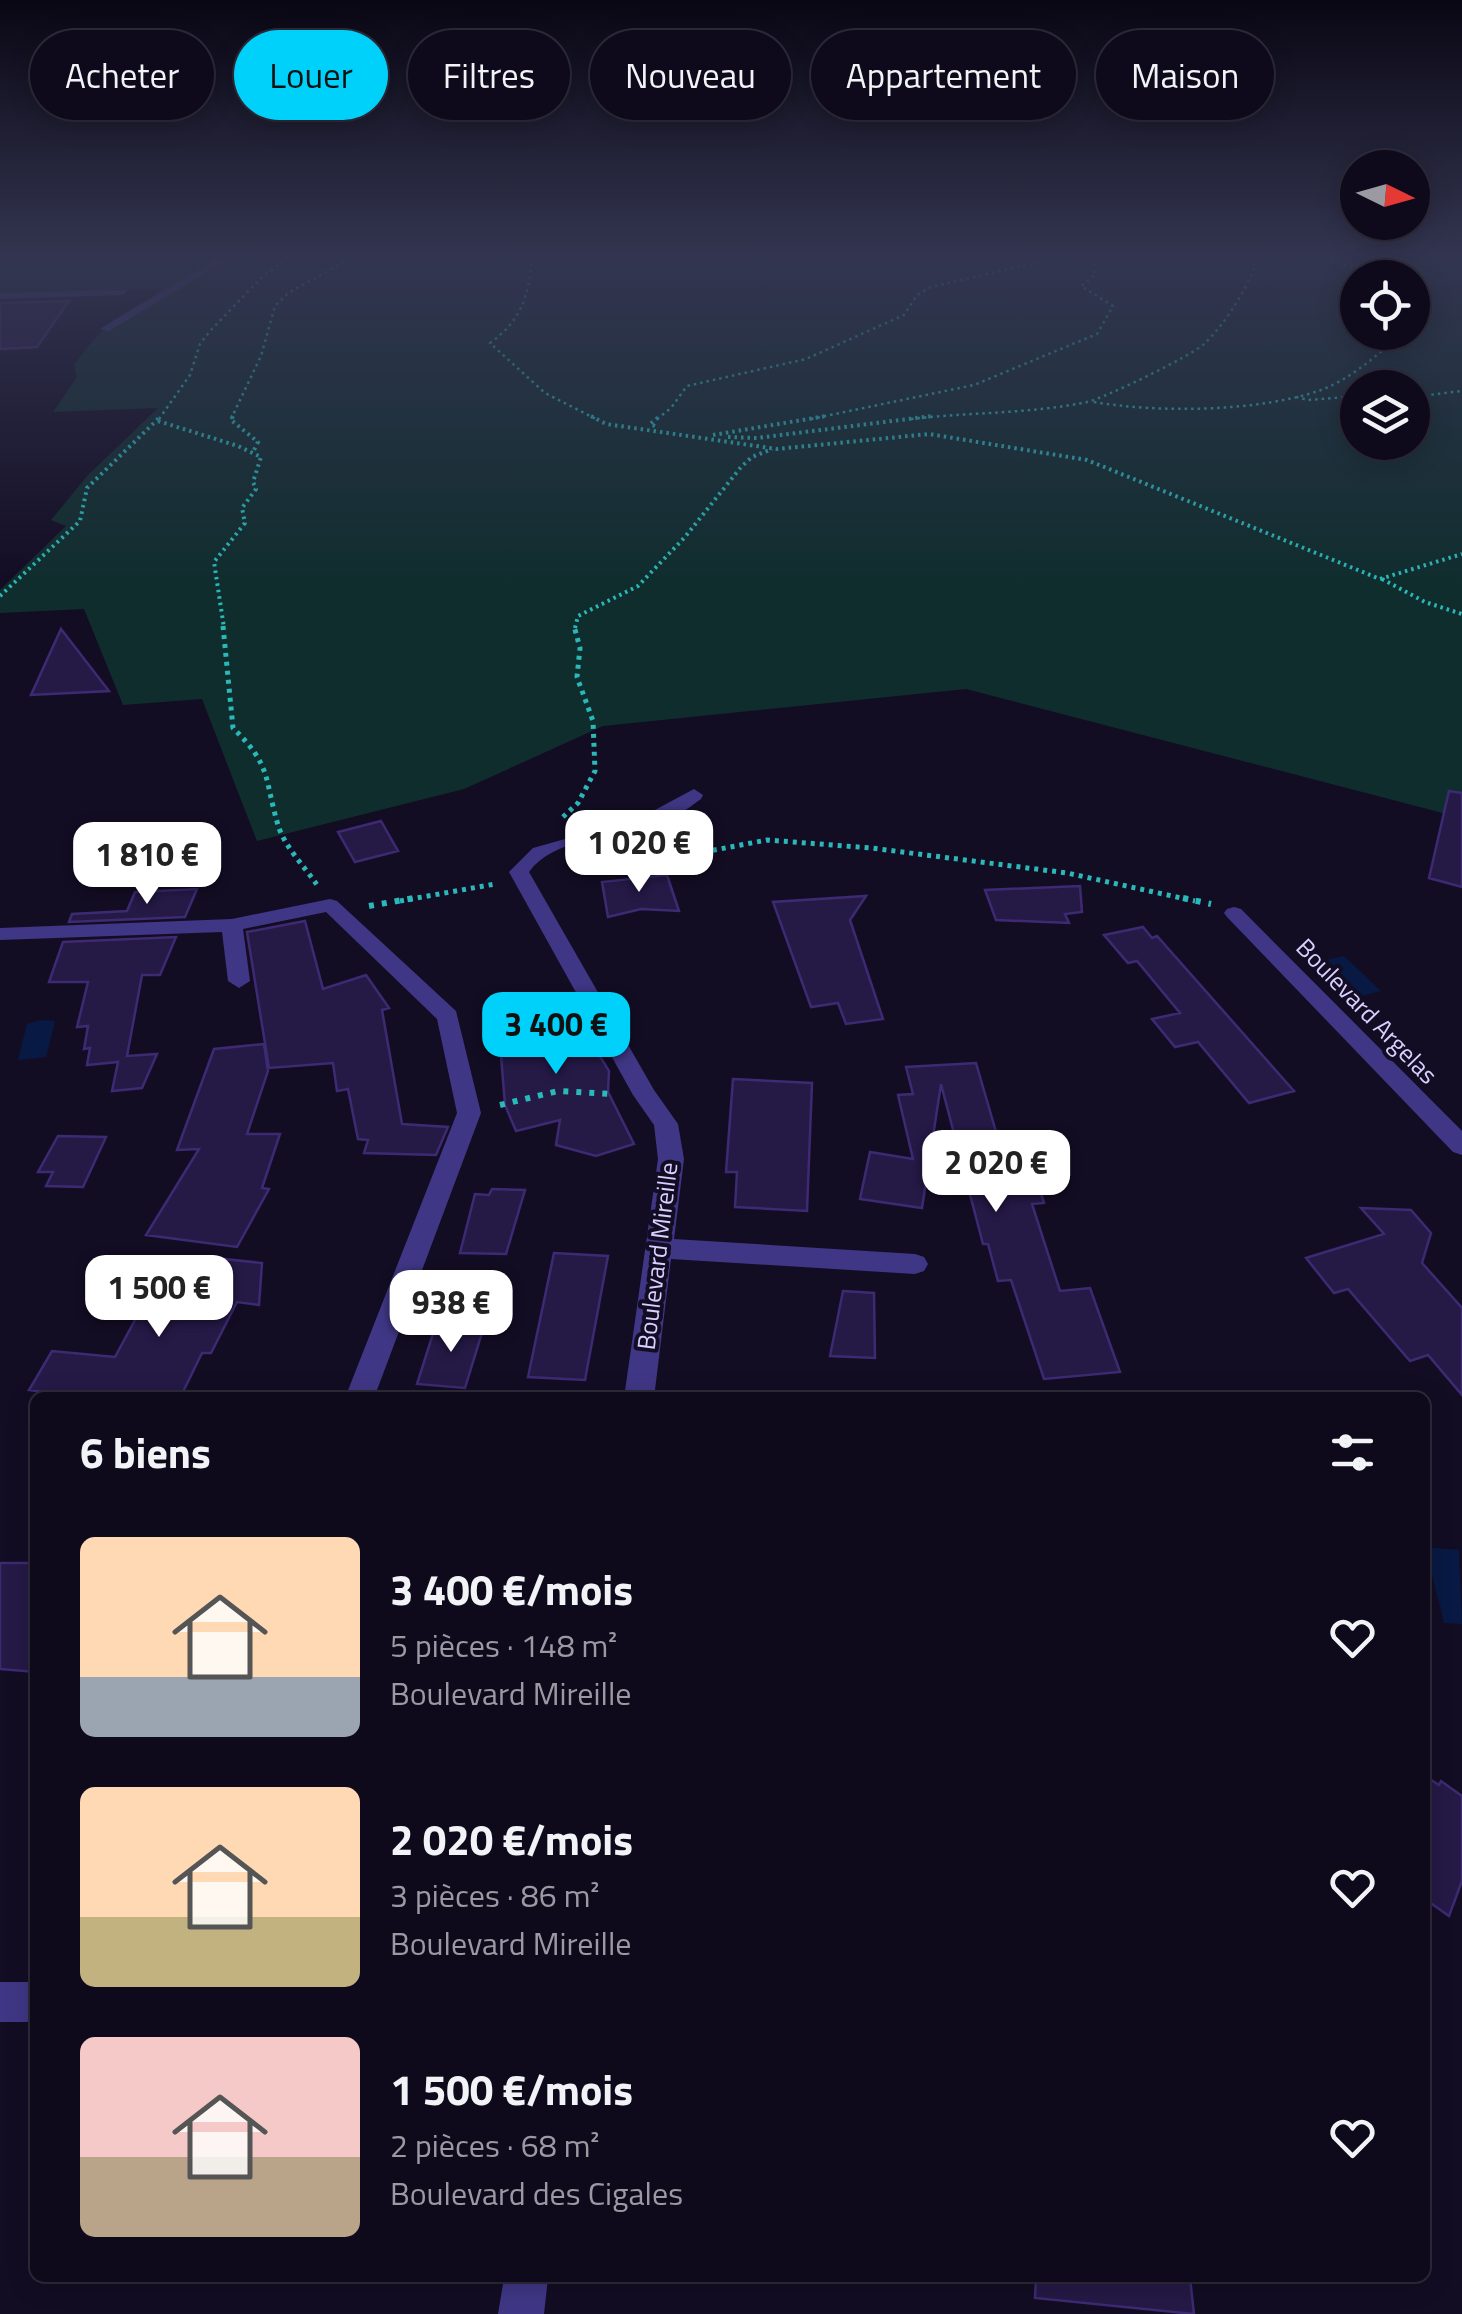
<!DOCTYPE html>
<html lang="fr">
<meta charset="utf-8">
<style>
:root{--surface:#0e0a1b;--page:#171324;--text:#f1f3f6;--muted:#9b9aa3;--line:#2e2b3a;--accent:#00d1fb}
body{margin:0;font-family:"Titillium Web",sans-serif;background:var(--page);color:var(--text);height:100vh;display:flex;flex-direction:column;font-size:38px;white-space:nowrap}
*{box-sizing:border-box;margin:0}
p{font-size:32px;color:var(--muted)}
.icon{flex:none;width:55px;height:55px;fill:none;stroke:currentColor;stroke-width:2;stroke-linecap:round;stroke-linejoin:round}
.map{position:relative;flex:1;overflow:hidden}
.panel{position:absolute;left:30px;top:1392px;width:1400px;height:890px;display:flex;flex-direction:column;background:var(--surface);border-radius:15px;box-shadow:0 5px 25px #0003,0 0 0 2px var(--line)}
.panel>*{flex:none}
.top-card{position:absolute;left:30px;top:30px;width:1402px;height:90px;display:flex;gap:20px}
.needle{width:65px;rotate:95deg}
.buttons{position:absolute;left:1340px;top:150px;display:grid;gap:20px}
.buttons a{display:grid;place-items:center;width:90px;height:90px;border-radius:50%;background:var(--surface);box-shadow:0 5px 25px #0003,0 0 0 2px var(--line);font-size:50px}
.price{position:absolute;translate:-50% -85px;padding:0 22px;border-radius:20px;background:#fff;color:#222;font-size:32px;line-height:65px;filter:drop-shadow(0 2px 5px #0008)}
.price::after{content:'';position:absolute;left:50%;top:60px;width:30px;height:22px;margin-left:-15px;background:inherit;clip-path:polygon(0 0,100% 0,50% 100%)}
.price.on{background:var(--accent);color:#111}
ul{padding:0;list-style:none}
li{display:flex;align-items:center;gap:30px;height:250px;padding:0 50px}
li span{display:grid;place-items:center;flex:none;width:280px;height:200px;border-radius:15px;color:#555}
li>.icon{margin-inline-start:auto}
span .icon{width:120px;height:120px;fill:#fffc;stroke-width:1}
li b{font-size:42px}
h2{display:flex;justify-content:space-between;align-items:center;height:120px;padding:0 50px;font-size:42px}
.tag{padding:0 35px;border-radius:45px;background:var(--surface);box-shadow:0 5px 25px #0003,0 0 0 2px var(--line);font-size:35px;line-height:90px}
.tag.on{background:var(--accent);color:#111}
.map>svg:first-child{display:block}
.green{fill:#102d2e;fill-rule:evenodd}
.water{fill:#081943}
.building{fill:#251946;stroke:#3d2a73;stroke-width:2.5}
.lines{fill:none;stroke-linecap:round;stroke-linejoin:round}
.path-far3{stroke:#2ab8b9;stroke-width:2.5;stroke-dasharray:2.5 4;stroke-linecap:butt}
.path-far2{stroke:#2ab8b9;stroke-width:4;stroke-dasharray:2.5 4;stroke-linecap:butt}
.path-far1{stroke:#2ab8b9;stroke-width:5;stroke-dasharray:4 5;stroke-linecap:butt}
.path{stroke:#2ab8b9;stroke-width:6;stroke-dasharray:5 8;stroke-linecap:butt}
.minor{fill:#3f3785;fill-rule:evenodd}
.labels{text-anchor:middle;stroke-width:8;stroke-linejoin:round;paint-order:stroke}
.street-label{font-size:25px;fill:#d9d0ff;stroke:#130d24}
</style>
<div class="map">
<svg width="1462" height="2314" viewBox="0 0 1462 2314">
<rect width="100%" height="100%" fill="#130d24"/>
<path class="green" d="M0,257h1462v561l-496,-129 -363,37 -139,63 -207,52 -55,-142 -79,6 -39,-96 -84,4v-23l66,-64 -15,-6 37,-45 70,-67 -105,4 24,-35 -3,-12c13,-18 27,-36 46,-49 14,-11 29,-15 42,-27l-162,5zM1358,278h54v54h-54zM1358,388h54v54h-54z"/>
<path class="water" d="M1344,956l37,35 -22,6 -38,-36z
M40,1020l15,1 -9,36 -28,3 9,-36z
M1425,1547l34,3 3,74 -18,-1z"/>
<path class="building" d="M69,301l-32,46 -37,2v-46z
M61,629l48,62 -78,4z
M1449,791l13,2v94l-33,-9z
M381,821l17,30 -43,11 -17,-30z
M667,875l12,36 -38,-2 -33,8 -6,-35z
M1080,886l2,26 -17,2 4,9 -73,-3 -11,-30z
M197,889l-12,28 -116,5 3,-8 55,-3 8,-19z
M866,896l-16,24 33,99 -37,5 -8,-21 -27,4 -38,-105z
M305,921l18,68 43,-14 23,33 -7,2 20,114 46,3 -12,28 -72,-2 4,-13 -10,-1 -10,-50 -11,2 -4,-28 -64,5 -22,-136z
M1143,927l9,11 5,-2 137,155 -45,12 -51,-61 -23,5 -23,-28 28,-6 -43,-52 -9,2 -24,-28z
M176,937l-16,38h-18l-15,81 30,-2 -15,34 -30,3 6,-29 -31,3 3,-17 -6,1 4,-23 -11,1 11,-45h-39l14,-40z
M545,997l2,19 27,-2 35,57 -1,21 26,52 -38,12 -40,-11 4,-25 -44,11 -11,-26 -5,-62 -8,1 -2,-41z
M264,1044l4,27 -21,63h33l-18,54 7,1 -32,58 -91,-12 53,-86 -22,1 37,-101z
M976,1063l25,86 26,-1 17,55 -12,1 28,87 30,-3 30,84 -76,7 -33,-99 -13,1 -10,-37h-5l-42,-160 -19,124 -62,-9 10,-47 43,7 -15,-64 15,-1 -7,-27z
M733,1079l79,4 -5,128 -72,-4 2,-35h-11z
M58,1136l48,1 -23,50 -37,-1 7,-14h-15z
M492,1189l33,1 -19,64 -46,-1 15,-59 14,1z
M1361,1208l50,2 20,23 -9,30 40,45v87l-34,-40 -18,6 -62,-72 -14,4 -28,-35 78,-24z
M554,1253l54,3 -23,124 -57,-3z
M205,1257l57,6 -3,42 -22,-3 -26,51h-9l-22,45h-94l-57,-8 23,-39 63,6 33,-61 34,2z
M843,1291l31,2 1,65 -45,-2z
M437,1321l47,5 -19,62 -48,-4z
M0,1563h35v109l-35,-3z
M1425,1776l14,9 2,-4 21,15v85l-13,35 -24,-17z
M1036,2278h154l4,36 -159,-16z"/>
<g class="lines">
<path class="path-far3" d="M532,257c-3,38 -10,63 -42,86l55,50 51,26
M1299,257l79,13
M1380,278l-2,-8 25,-13
M1296,397l12,3 50,-4
M1412,397l50,-6
M1094,402c64,11 165,10 227,-12 24,-9 46,-26 65,-43l-10,-15
M159,419l31,-44 10,-31 10,-13 52,-54 27,-20
M231,419l30,-63 14,-50 13,-13 65,-36
M657,419l14,-11 16,-22 119,-27 98,-44 13,-20 14,-8 130,-30
M811,419l163,-34 123,-51 16,-28 -32,-20 15,-12 -4,-17
M911,419c59,-7 119,-5 176,-17 18,-4 104,-46 117,-58 21,-20 40,-51 51,-77l-7,-10"/>
<path class="path-far2" d="M233,416l-2,4 27,22 -5,10
M591,416l15,8 171,25 152,-15 158,26 293,119 82,-25
M158,421l80,25 23,11 -8,25 3,7 -14,19 3,15 -31,39 10,66
M655,426l-5,-2 10,-8
M713,435l113,-19
M728,437l29,1 175,-22
M1382,579l43,23 37,12
M0,596l80,-75 7,-33 74,-72
M575,628l3,-12 60,-30 47,-49 56,-70 11,-10 20,-8"/>
<path class="path-far1" d="M223,626l10,102c39,38 31,50 45,97 6,21 27,42 39,60
M563,817l15,-14 17,-32 -2,-50 -16,-44 3,-29 -6,-22
M704,852l63,-12 104,8 196,25 128,28
M400,901l95,-17"/>
<path class="path" d="M1183,898l28,6
M369,906l45,-8
M500,1105l58,-14 52,3"/>
<path class="minor" d="M220,257h12l-123,74 -9,-2z
M128,290l-4,5 -124,4v-6z
M694,789l9,6 -2,4c-15,11 -30,22 -48,27 -38,12 -99,11 -124,46l125,218 24,34 6,35 -10,80 241,15 9,3 4,7 -4,7 -9,3 -244,-15 -17,139h-30l34,-239 -4,-34 -21,-30 -124,-223 24,-24 107,-30z
M330,899l7,2 119,110 25,102 -107,285h-29l112,-285 -20,-94 -111,-107 -83,17 7,52 -11,7 -11,-7 -6,-49 -222,8v-12l232,-9z
M1234,907l7,2 221,222v24l-9,-3 -226,-235 -3,-4 3,-4z
M0,1982h35v40h-35z
M504,2278h44l-4,36h-46z"/>
</g>
<linearGradient id="sky" x2="0" y2="1"><stop stop-color="#0a0714"/><stop offset="0.44" stop-color="#333550"/><stop offset="1" stop-color="#333550" stop-opacity="0"/></linearGradient>
<rect width="1462" height="581" fill="url(#sky)"/>
<g class="labels">
<g class="street-label">
<text transform="translate(1367 1011) rotate(46)" y="9">Boulevard Argelas</text>
<text transform="translate(657 1256) rotate(-83)" y="9">Boulevard Mireille</text>
</g>
</g>
</svg>
<div class="buttons">
<a><svg class="needle" viewBox="-14 -14 28 28"><path d="M0-13l5 13h-10z" fill="#e53935"/><path d="M0 13l5-13h-10z" fill="#9b9aa3"/></svg></a>
<a><svg class="icon" aria-label="locate" viewBox="0 0 24 24"><circle cx="12" cy="12" r="6"/><path d="M12 2v4M12 18v4M2 12h4M18 12h4"/></svg></a>
<a><svg class="icon" aria-label="layers" viewBox="0 0 24 24"><path d="M12 4l9 5-9 5-9-5zM3 14l9 5 9-5"/></svg></a>
</div>
<b class="price" style="left:639px;top:895px">1 020 €</b>
<b class="price" style="left:147px;top:907px">1 810 €</b>
<b class="price on" style="left:556px;top:1077px">3 400 €</b>
<b class="price" style="left:996px;top:1215px">2 020 €</b>
<b class="price" style="left:159px;top:1340px">1 500 €</b>
<b class="price" style="left:451px;top:1355px">938 €</b>
<div class="top-card">
<a class="tag">Acheter</a>
<a class="tag on">Louer</a>
<a class="tag">Filtres</a>
<a class="tag">Nouveau</a>
<a class="tag">Appartement</a>
<a class="tag">Maison</a>
</div>
<section class="panel">
<h2>6 biens<svg class="icon" aria-label="filters" viewBox="0 0 24 24"><path d="M4 7h16M4 17h16"/><circle cx="9" cy="7" r="2"/><circle cx="15" cy="17" r="2"/></svg></h2>
<ul>
<li><span style="background:linear-gradient(#ffd9b3 70%,#9aa5b1 0)"><svg class="icon" aria-label="home" viewBox="0 0 24 24"><path d="M3 11l9-7 9 7M6 9v11h12V9"/></svg></span><div><b>3 400 €/mois</b><p>5 pièces · 148 m²</p><p>Boulevard Mireille</p></div><svg class="icon" aria-label="heart" viewBox="0 0 24 24"><path d="M12 20l-8-8c-3-5 5-10 8-4 3-6 11-1 8 4z"/></svg></li>
<li><span style="background:linear-gradient(#ffd9b3 65%,#c2b280 0)"><svg class="icon" aria-label="home" viewBox="0 0 24 24"><path d="M3 11l9-7 9 7M6 9v11h12V9"/></svg></span><div><b>2 020 €/mois</b><p>3 pièces · 86 m²</p><p>Boulevard Mireille</p></div><svg class="icon" aria-label="heart" viewBox="0 0 24 24"><path d="M12 20l-8-8c-3-5 5-10 8-4 3-6 11-1 8 4z"/></svg></li>
<li><span style="background:linear-gradient(#f6c9c9 60%,#b9a48a 0)"><svg class="icon" aria-label="home" viewBox="0 0 24 24"><path d="M3 11l9-7 9 7M6 9v11h12V9"/></svg></span><div><b>1 500 €/mois</b><p>2 pièces · 68 m²</p><p>Boulevard des Cigales</p></div><svg class="icon" aria-label="heart" viewBox="0 0 24 24"><path d="M12 20l-8-8c-3-5 5-10 8-4 3-6 11-1 8 4z"/></svg></li>
</ul>
</section>
</div>
